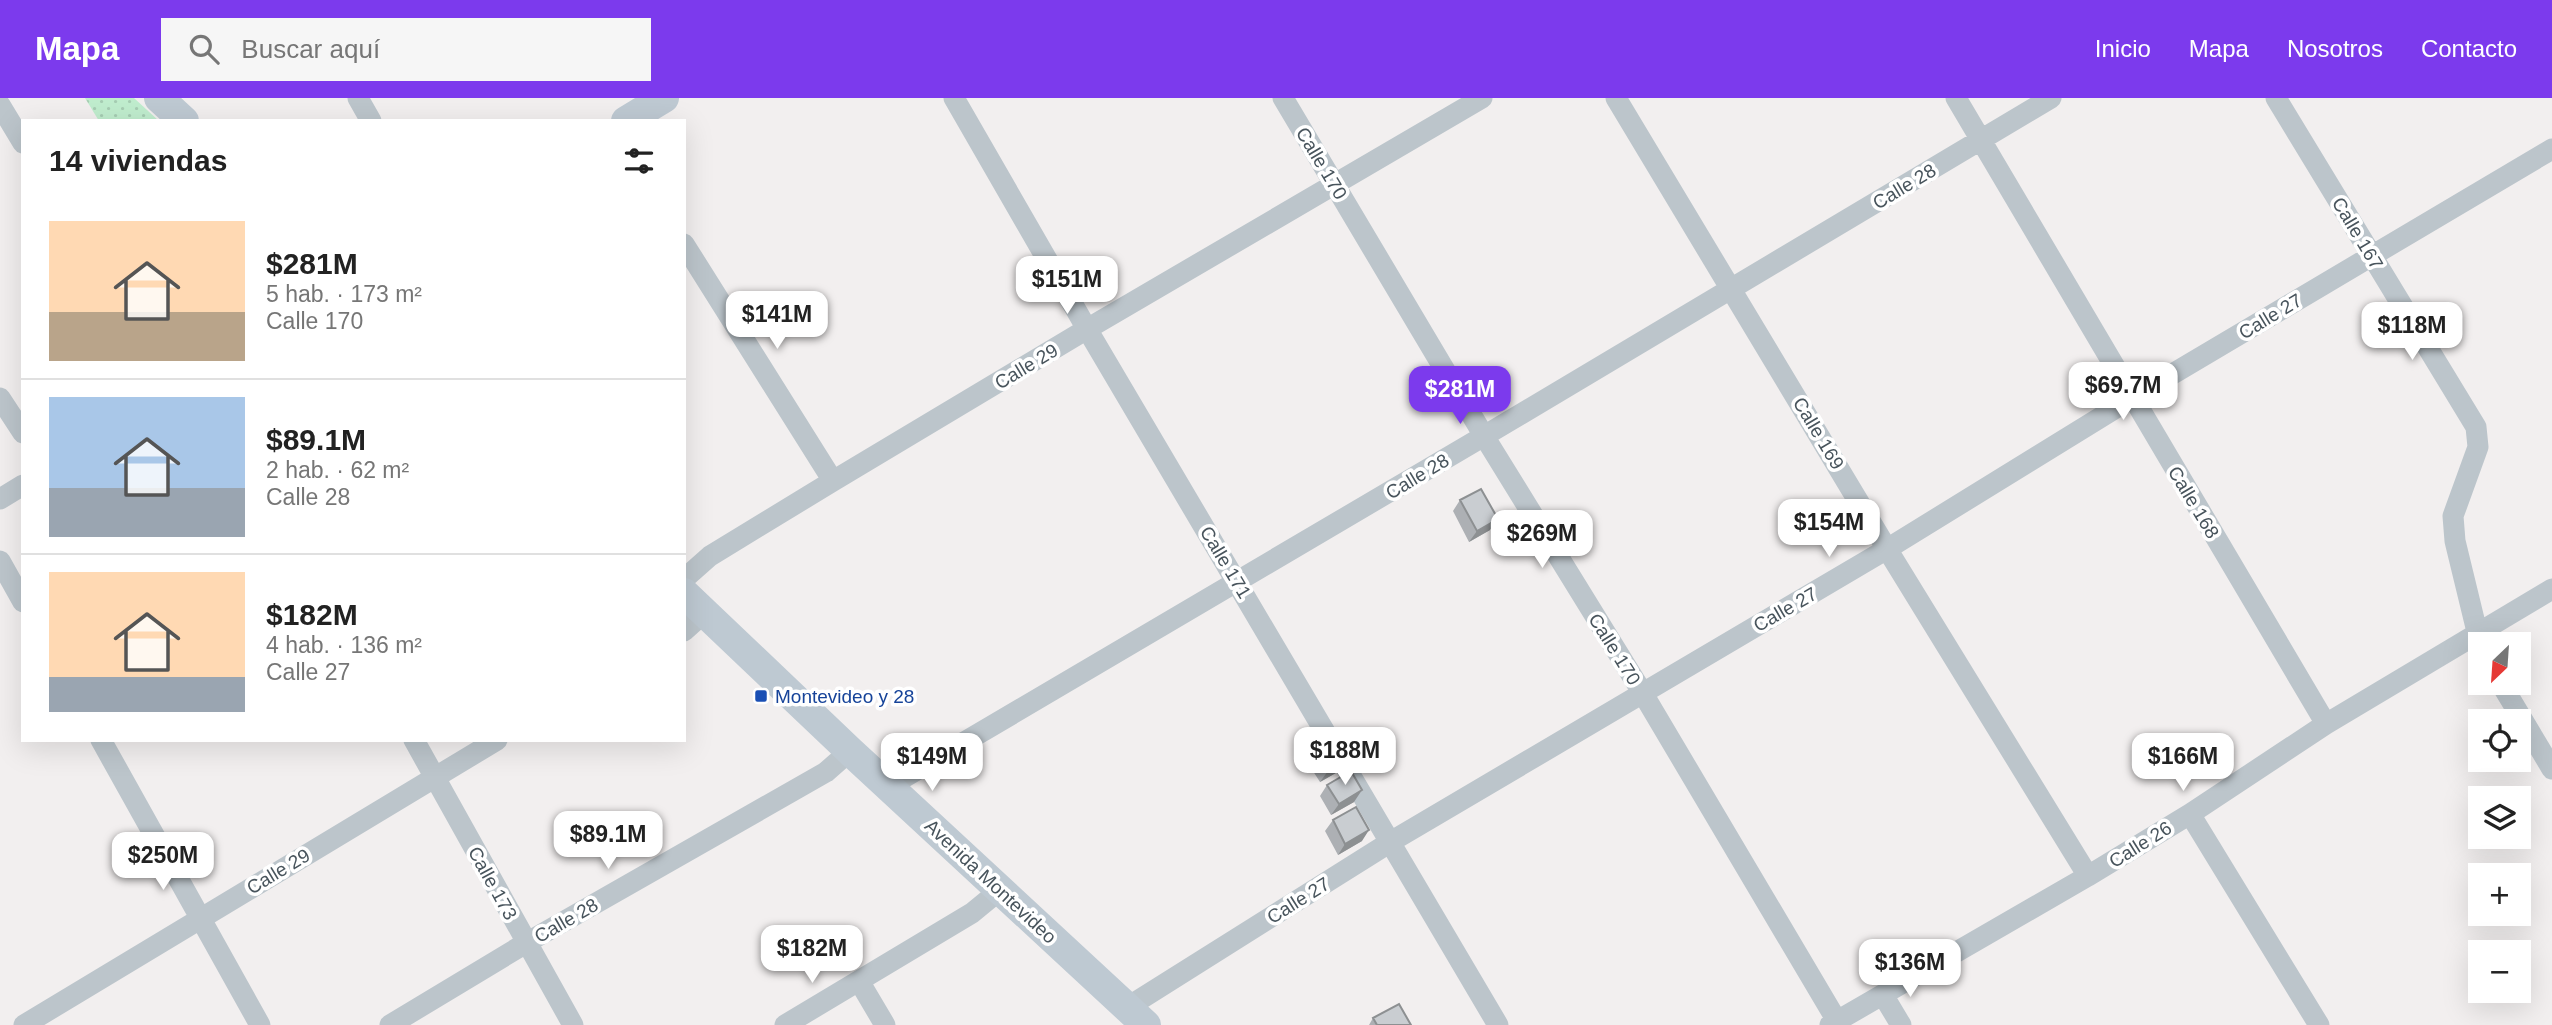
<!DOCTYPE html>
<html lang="es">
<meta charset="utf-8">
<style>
:root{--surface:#fff;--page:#f6f6f6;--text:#222;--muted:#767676;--line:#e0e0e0;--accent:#7c3aed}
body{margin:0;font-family:Helvetica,sans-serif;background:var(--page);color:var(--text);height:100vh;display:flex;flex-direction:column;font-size:26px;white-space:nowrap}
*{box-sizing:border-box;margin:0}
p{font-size:23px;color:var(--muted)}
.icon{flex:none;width:38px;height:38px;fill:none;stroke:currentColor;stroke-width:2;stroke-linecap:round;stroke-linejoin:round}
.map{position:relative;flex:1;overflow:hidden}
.side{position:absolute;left:21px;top:21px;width:665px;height:623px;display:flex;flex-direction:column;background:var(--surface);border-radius:0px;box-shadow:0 7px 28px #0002}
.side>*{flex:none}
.needle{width:46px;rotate:205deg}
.buttons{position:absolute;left:2468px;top:534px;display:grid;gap:14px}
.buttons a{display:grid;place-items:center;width:63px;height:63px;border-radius:0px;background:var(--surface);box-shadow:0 7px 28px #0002;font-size:35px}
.price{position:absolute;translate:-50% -60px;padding:0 16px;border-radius:14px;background:#fff;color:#222;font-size:23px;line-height:46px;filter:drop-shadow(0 2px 4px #0008)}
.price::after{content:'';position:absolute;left:50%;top:42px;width:21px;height:16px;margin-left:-10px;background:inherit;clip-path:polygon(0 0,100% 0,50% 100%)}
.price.selected{background:var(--accent);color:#fff}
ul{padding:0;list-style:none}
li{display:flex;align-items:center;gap:21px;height:175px;padding:0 28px}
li+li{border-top:2px solid var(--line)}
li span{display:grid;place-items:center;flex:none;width:196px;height:140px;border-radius:0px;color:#555}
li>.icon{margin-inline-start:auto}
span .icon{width:84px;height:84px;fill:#fffc;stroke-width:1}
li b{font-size:30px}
h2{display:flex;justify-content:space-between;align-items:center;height:84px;padding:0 28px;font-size:30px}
header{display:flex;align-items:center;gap:42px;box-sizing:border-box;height:98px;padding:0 35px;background:var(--accent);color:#fff}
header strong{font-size:33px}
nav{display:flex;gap:38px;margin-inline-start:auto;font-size:24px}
.search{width:490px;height:63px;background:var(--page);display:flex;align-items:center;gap:18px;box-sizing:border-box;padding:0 24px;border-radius:0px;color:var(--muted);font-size:26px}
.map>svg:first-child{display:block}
.park{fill:url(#park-dots)}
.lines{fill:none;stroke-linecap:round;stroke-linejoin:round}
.street{stroke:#bcc5cb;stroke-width:21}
.secondary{stroke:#bec9d2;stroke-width:30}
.wall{fill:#adb0b4}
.shaded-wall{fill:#8d9092}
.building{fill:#c9cdd1;stroke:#8d9092;stroke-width:2}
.transit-dot{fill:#1a4fb4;stroke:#fff;stroke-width:2.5}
.labels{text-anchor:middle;stroke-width:7;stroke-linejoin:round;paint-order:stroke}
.street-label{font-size:19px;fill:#48545c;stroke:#fff}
.transit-label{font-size:19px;fill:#164399;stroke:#fff;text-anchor:start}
</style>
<header>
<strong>Mapa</strong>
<div class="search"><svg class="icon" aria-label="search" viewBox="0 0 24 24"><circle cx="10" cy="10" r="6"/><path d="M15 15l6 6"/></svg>Buscar aquí</div>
<nav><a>Inicio</a><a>Mapa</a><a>Nosotros</a><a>Contacto</a></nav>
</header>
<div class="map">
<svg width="2552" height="927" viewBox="0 0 2552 927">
<defs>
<pattern id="park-dots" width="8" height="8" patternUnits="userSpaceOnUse" patternTransform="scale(1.75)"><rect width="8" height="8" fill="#c0edce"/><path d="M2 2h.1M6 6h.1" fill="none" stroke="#a6cdb3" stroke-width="1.8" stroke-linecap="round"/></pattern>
</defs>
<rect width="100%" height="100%" fill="#f2efef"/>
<path class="park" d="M85,0h49l25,23h-60z"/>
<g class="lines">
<path class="street" d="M358,0l13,23
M954,0l133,231 411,696
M1283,0l201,338 158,256 195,329
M1616,0l271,451 201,327
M1956,0l370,626
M2276,0l200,329 2,20 -25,69 2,25 25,103
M0,7l23,38
M684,146l149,237
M0,300l23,35
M0,401l23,-14
M0,463l23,41
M684,481l26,-23 123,-75 254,-152 395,-231
M684,533l20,-18
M2500,584l52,87
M101,642l159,285
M414,642l159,285
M888,689l596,-351 567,-338
M2190,716l129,211
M859,883l26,44
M1883,897l18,30
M1128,909l264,-166 495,-292 245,-151 420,-249
M24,927l473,-285
M390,927l136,-82 300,-171 24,-21
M785,927l187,-112 28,-23
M1830,927l258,-149 102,-62 136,-90 226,-135"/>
<path class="secondary" d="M159,0l25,23
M626,23l38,-23
M684,495l166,158 296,274"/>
</g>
<path class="wall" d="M1460,402l30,30 -21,12 -16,-31z
M1319,659l22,13 -21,12 -9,-14z
M1327,687l27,17 -23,13 -11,-19z
M1333,722l29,21 -24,14 -13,-24z
M1373,920l38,7h-42z"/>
<path class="shaded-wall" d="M1498,421l-8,11 -21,12 8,-11z
M1348,661l-7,11 -21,12 8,-11z
M1362,692l-8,12 -23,13 8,-11z
M1369,732l-7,11 -24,14 7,-11z"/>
<path class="building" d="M1481,391l17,30 -21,12 -17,-31z
M1339,646l9,15 -20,12 -9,-14z
M1351,673l11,19 -23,14 -12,-19z
M1356,709l13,23 -24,14 -12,-24z
M1399,906l12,21h-34l-4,-7z"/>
<rect class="transit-dot" x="754" y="591" width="14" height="14" rx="3.5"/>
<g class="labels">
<g class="street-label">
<text transform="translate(1322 65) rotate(59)" y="7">Calle 170</text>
<text transform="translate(1904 88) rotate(-31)" y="7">Calle 28</text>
<text transform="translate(2358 135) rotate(59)" y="7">Calle 167</text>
<text transform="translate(2270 218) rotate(-31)" y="7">Calle 27</text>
<text transform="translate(1026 268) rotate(-31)" y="7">Calle 29</text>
<text transform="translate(1819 335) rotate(59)" y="7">Calle 169</text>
<text transform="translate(1417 378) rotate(-31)" y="7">Calle 28</text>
<text transform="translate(2194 404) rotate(59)" y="7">Calle 168</text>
<text transform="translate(1226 464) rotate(59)" y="7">Calle 171</text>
<text transform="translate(1785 511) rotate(-30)" y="7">Calle 27</text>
<text transform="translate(1615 551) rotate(58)" y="7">Calle 170</text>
<text transform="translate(2140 746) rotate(-32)" y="7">Calle 26</text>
<text transform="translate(278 773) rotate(-31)" y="7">Calle 29</text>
<text transform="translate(991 783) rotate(43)" y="7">Avenida Montevideo</text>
<text transform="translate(493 785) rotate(61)" y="7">Calle 173</text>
<text transform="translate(1298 802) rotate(-32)" y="7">Calle 27</text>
<text transform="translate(566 822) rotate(-30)" y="7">Calle 28</text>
</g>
<g class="transit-label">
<text x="775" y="605">Montevideo y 28</text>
</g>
</g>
</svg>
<div class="buttons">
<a><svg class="needle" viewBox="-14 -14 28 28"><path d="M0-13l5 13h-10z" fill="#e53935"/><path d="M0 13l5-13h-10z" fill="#767676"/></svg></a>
<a><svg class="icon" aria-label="locate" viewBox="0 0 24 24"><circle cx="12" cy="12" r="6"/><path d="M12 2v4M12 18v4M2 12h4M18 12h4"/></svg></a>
<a><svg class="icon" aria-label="layers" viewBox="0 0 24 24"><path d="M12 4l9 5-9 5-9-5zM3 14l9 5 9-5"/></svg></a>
<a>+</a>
<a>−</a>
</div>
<b class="price" style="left:1067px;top:218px">$151M</b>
<b class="price" style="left:777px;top:253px">$141M</b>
<b class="price" style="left:2412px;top:264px">$118M</b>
<b class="price" style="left:2123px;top:324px">$69.7M</b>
<b class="price selected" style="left:1460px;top:328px">$281M</b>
<b class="price" style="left:1829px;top:461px">$154M</b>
<b class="price" style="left:1542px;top:472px">$269M</b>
<b class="price" style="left:1345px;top:689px">$188M</b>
<b class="price" style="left:932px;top:695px">$149M</b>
<b class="price" style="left:2183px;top:695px">$166M</b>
<b class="price" style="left:608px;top:773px">$89.1M</b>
<b class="price" style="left:163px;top:794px">$250M</b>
<b class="price" style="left:812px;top:887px">$182M</b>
<b class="price" style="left:1910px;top:901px">$136M</b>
<section class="side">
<h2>14 viviendas<svg class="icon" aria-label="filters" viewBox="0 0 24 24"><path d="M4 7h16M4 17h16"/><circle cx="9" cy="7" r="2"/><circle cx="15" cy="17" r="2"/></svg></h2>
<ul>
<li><span style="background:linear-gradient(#ffd9b3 65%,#b9a48a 0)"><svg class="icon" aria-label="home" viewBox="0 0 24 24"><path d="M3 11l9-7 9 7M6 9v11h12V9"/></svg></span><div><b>$281M</b><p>5 hab. · 173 m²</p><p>Calle 170</p></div></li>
<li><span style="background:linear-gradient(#a9c7e8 65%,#9aa5b1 0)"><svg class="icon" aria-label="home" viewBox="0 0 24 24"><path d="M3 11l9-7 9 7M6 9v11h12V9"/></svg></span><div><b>$89.1M</b><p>2 hab. · 62 m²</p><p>Calle 28</p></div></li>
<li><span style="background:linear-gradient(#ffd9b3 75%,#9aa5b1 0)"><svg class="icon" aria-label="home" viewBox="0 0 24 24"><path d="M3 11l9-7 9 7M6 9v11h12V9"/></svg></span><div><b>$182M</b><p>4 hab. · 136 m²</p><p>Calle 27</p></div></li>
</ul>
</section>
</div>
